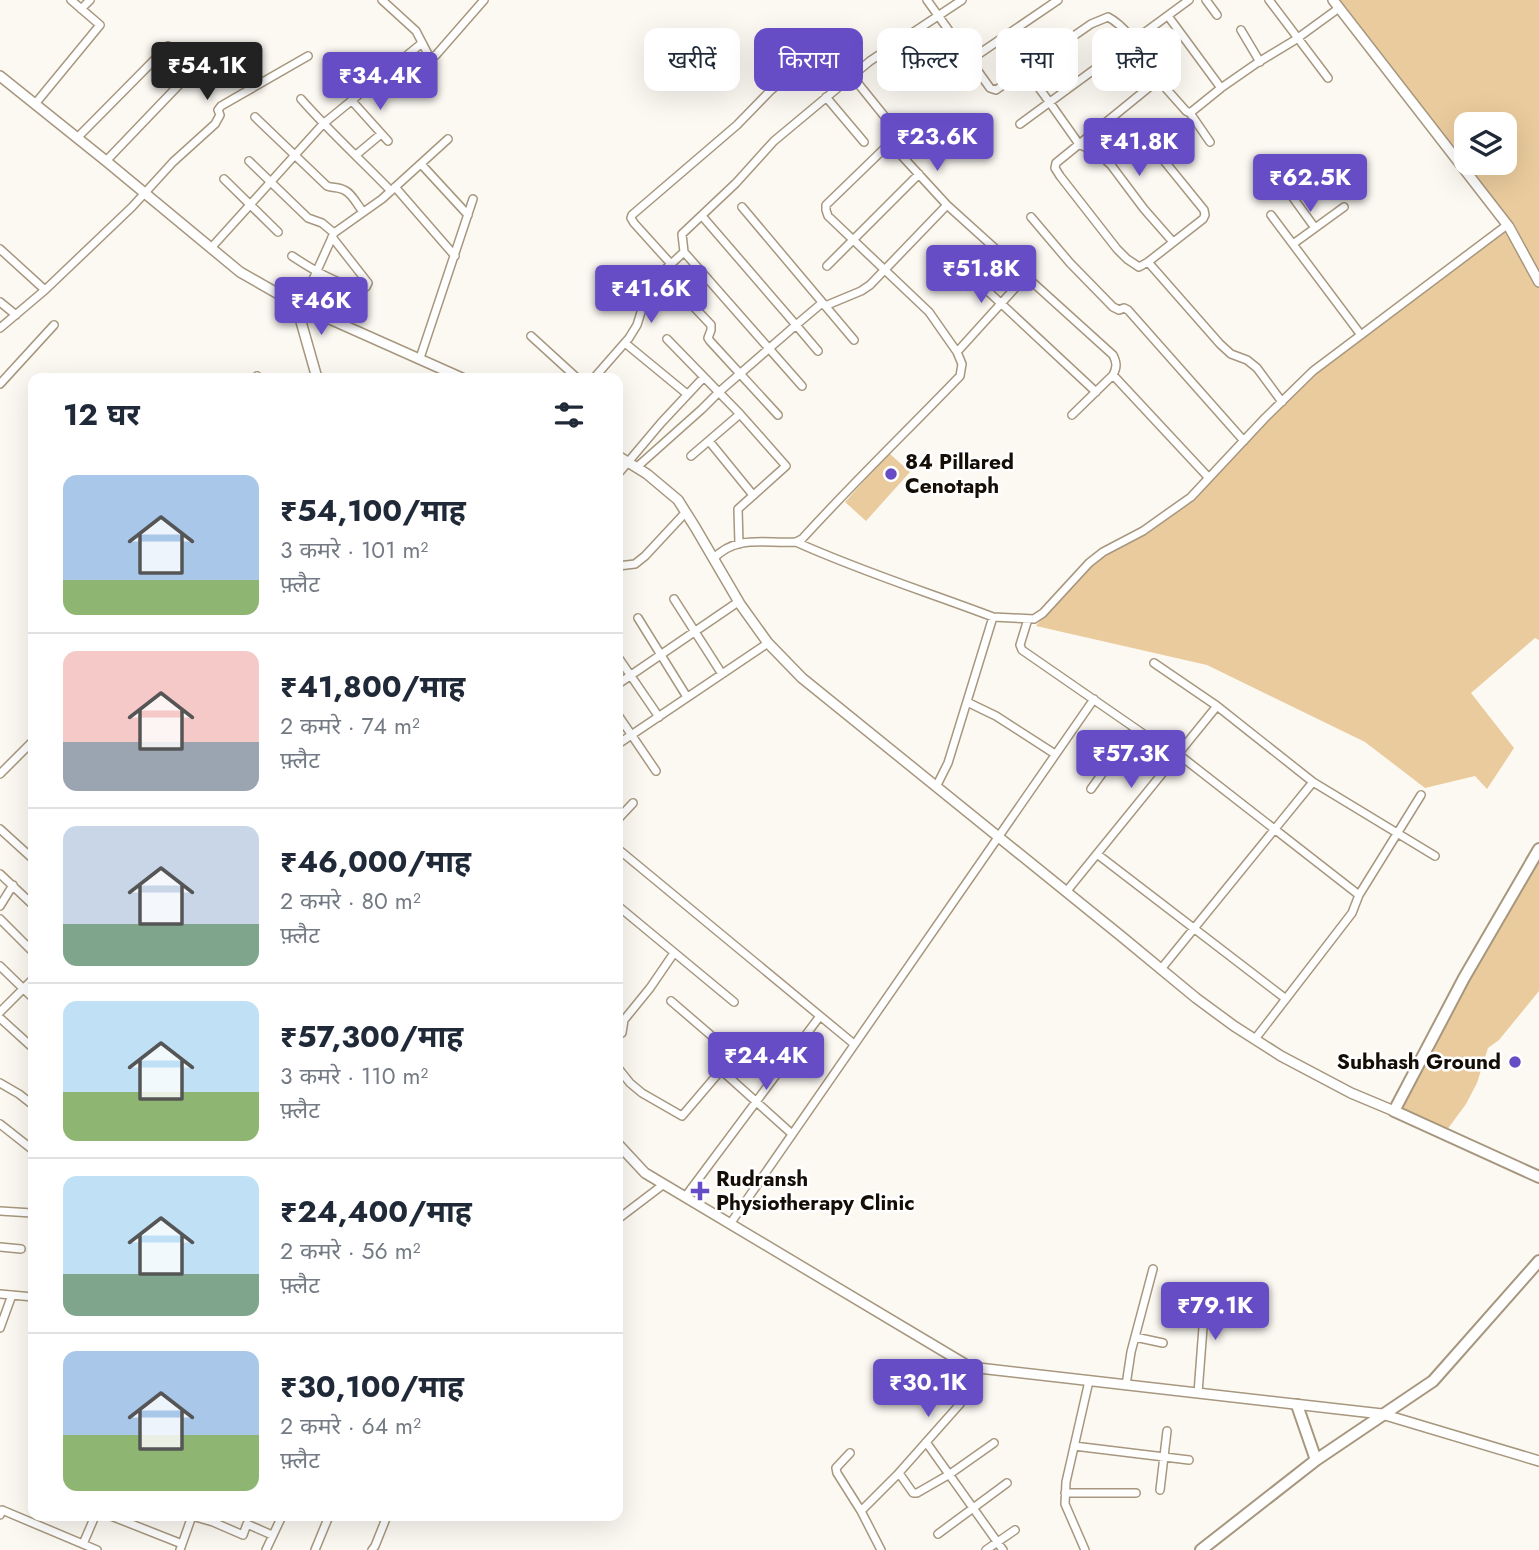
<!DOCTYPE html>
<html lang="hi">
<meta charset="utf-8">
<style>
:root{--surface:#fff;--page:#f6f6f7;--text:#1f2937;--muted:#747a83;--line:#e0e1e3;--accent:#664dc6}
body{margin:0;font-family:Jost,"Noto Sans Devanagari",sans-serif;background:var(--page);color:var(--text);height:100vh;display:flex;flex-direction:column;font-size:26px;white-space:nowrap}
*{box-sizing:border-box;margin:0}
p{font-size:23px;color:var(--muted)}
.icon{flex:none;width:38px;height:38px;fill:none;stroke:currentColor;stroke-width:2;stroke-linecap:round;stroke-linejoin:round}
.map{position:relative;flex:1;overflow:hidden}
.details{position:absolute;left:28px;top:373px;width:595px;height:1148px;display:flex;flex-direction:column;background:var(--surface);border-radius:14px;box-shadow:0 7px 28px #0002}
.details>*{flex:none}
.banner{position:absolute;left:644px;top:28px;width:665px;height:63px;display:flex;gap:14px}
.fabs{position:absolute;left:1454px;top:112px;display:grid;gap:14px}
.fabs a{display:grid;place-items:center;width:63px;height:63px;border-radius:14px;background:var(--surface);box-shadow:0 7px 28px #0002;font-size:35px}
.price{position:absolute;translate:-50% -60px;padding:0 16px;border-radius:7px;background:var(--accent);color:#fff;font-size:23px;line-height:46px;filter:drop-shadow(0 2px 4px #0008)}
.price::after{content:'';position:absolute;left:50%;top:42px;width:21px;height:16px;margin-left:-10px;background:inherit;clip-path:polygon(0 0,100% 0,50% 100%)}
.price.on{background:#222;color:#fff}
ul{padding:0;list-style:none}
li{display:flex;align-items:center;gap:21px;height:175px;padding:0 35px}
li+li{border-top:2px solid var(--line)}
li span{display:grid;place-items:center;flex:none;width:196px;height:140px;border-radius:14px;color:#555}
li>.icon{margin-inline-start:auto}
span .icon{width:84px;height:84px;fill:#fffc;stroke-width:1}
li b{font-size:30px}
h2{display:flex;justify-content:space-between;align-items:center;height:84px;padding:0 35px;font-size:30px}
.chip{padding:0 24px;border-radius:14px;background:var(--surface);box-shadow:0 7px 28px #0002;font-size:24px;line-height:63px}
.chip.on{background:var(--accent);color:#fff}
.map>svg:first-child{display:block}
.green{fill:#eacb9d;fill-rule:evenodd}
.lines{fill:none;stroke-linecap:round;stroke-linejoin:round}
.minor-casing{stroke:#a7977e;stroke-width:10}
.tertiary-casing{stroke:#a7977e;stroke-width:12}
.primary-casing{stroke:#a7977e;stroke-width:14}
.minor{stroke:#fff;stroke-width:7}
.tertiary{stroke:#fff;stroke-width:9}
.primary{stroke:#fff;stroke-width:10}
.poi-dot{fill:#664dc6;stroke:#fff;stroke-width:2.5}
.labels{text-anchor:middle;stroke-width:5;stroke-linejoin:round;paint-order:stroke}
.poi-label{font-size:21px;font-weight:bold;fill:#140e06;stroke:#fff;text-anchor:start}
</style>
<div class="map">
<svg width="1539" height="1550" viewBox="0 0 1539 1550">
<rect width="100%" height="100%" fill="#fcf9f3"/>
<path class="green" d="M1333,0h206v640l-4,-2 -64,55 43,55 -27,41 -12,-13 -50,12 -60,-46 -158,-77 -171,-39 27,-37 33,-32 88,-52 91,-96 56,-51 177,-131zM1466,124h39v39h-39z
M889,453l21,19 -44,49 -21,-19z
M1539,848v143l-40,49 -11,8 -11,35 -11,21 -22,30 -50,-23z"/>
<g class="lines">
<defs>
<path id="minor" d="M382,0l34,31 13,25 3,1 4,-2 48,-55
M927,0l63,88 6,2 95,-66 17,-7c19,10 32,33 44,50
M1206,0l11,15
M1269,0l59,78
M81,9l9,-9
M1168,16l53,72
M1241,30l19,32
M970,60l88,-60
M1026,70l24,33 29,41 20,10 12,11 33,44 29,33
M826,97l38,45
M301,99c28,32 60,61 90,92
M352,101l36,40
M35,104l65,-79 -29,-25
M1190,113l20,29
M255,117l72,69c6,2 12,1 17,4 8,3 14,16 19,22
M1020,124l169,-124
M1144,136l60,74 1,5 -2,4 -55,43 -9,5 -12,-8 -10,-10 -57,-73 -5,-8 1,-5 97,-79 5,-1 4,1 24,27 4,2 31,-25 36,-25 38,-23 44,-32
M77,138l91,-92
M890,143l57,62 166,150c4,8 4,12 0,20l-41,40
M356,155l25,-21
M106,161l91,-95
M249,161l59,57 14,5 12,10
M1268,163l47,65
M421,164l47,51
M224,179l54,53
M395,187l60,69
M742,207l112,133
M1271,215l90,120
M1031,217l39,46 43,44 6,3 5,-2 4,2 116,131
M1293,244l51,-37
M211,248l112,-124 99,-81
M0,249l45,41
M292,256c18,12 53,34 74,31l2,-4 -36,-46
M1148,262l72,82 11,10 16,6 10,8 25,34
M671,264l-37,-41 -3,-5 1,-3 105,-90 34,-35 51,-41
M827,266l92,-92
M963,268l133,124
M662,273l49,52v5l-3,8 2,3 68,74
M0,302l16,13
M301,306l33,-73 48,-34 66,-60
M825,306l36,-15 9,-6 77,-80
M0,328l45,-38 87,-83 41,-45 42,-38 5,-9 -2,-5 3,-4 87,-50
M531,336l46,42
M667,339l73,75 46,52 -48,43 1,35
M625,343l62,51
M818,351l-22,-26 26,-22
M957,352l69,-76
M420,358l53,-159
M1113,375l96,103
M257,376l2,2
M594,378l35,-40 8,-13 9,-29 12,-20 26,-24
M0,384l54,-59
M802,386l-118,-134 -2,-18 54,-51 38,-42 96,-80 92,-61
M709,441l44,54
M691,456l49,-42
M637,467l65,-58 17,-17 77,-67 -94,-109
M618,474l43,-51 43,-46
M796,542c64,29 131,50 197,75
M713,559c24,-25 52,-15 83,-17l6,-3c51,-56 105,-108 158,-163l2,-12 -5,-12 -28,-40 -101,-96 -2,-6v-5l64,-62 8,-10 -46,-57
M618,566l17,-2 10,-8 41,-44
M674,599l48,75
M638,618l49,79
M1028,619l-8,26 2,5 149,103 7,1 181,141
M618,657l41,60
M1154,663l63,43 96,76 122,74
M618,684l120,-82
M967,702l29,14 59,38
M618,715l38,56
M618,744l150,-101
M0,774l33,-33
M936,787l12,-24 45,-146 41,2 9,-6 46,-50 14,-11 40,-21 48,-34 74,-79 48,-47 194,-146
M1091,789l44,-61
M618,819l15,-16
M0,829l33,30
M618,849l236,195
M1097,854l189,145
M0,874l33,31
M1066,892l151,-186
M0,906l13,-21
M618,906l116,96
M0,919l33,33
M0,966l33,32
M1161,969l152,-187
M671,1001l78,67
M0,1012l33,-33
M0,1018l33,30
M618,1035l4,-2 2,-13 26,-32 24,-35
M1255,1039l97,-126 7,-18 62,-100
M618,1068l12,15 12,10 40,23 52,-61
M721,1070l71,64
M0,1083l19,11 14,11
M0,1124l33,26
M685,1197l135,-181
M0,1211l32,2
M618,1219l46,-35
M730,1224l364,-525
M0,1247l21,2
M0,1294l33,3
M1177,1299l27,3
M1203,1313l51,2
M0,1328l12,-33
M1135,1337l28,6
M1126,1385l5,-33 22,-83
M1198,1393l8,-105
M926,1442l77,108
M1074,1446l115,14
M850,1453l-14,15 1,5 24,38
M899,1473l14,20h4l33,-19 44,-31
M1160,1490l7,-59
M1065,1493h71
M0,1515l2,-5 95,40
M111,1516l71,28
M192,1516l21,6 30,13 4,-11 25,11
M938,1534l69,-51
M83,1544l12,-28
M180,1550l12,-34
M266,1550l16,-34
M315,1550l14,-34
M372,1550l3,-4 12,-30
M881,1550l-20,-39 36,-36 63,-71 6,-12 4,-25
M986,1550l29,-20
M1085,1550l-20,-46 1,-22 23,-101"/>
<path id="tertiary" d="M1333,0l176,227 30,55
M0,76l106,85 134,111 56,32 166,74
M296,304l21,74
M618,456l29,18 31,26 17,27 45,77 28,39 34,35 319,258 75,62 38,28 47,30 70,37 43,18
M618,1144l27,29 325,194 412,47 157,47"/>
<path id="primary" d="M1539,849l-75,129 -70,133 145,66
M1297,1405l19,55
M1201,1550l115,-90 117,-79 106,-120"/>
</defs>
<use href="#minor" class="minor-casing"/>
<use href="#tertiary" class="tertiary-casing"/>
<use href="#primary" class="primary-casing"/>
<use href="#minor" class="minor"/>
<use href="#tertiary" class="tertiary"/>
<use href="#primary" class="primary"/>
</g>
<g class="poi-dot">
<circle cx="891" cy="474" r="7"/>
<circle cx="1515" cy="1062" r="7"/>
<path d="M696.5 1180.5h7v7h7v7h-7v7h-7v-7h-7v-7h7z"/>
</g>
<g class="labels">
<g class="poi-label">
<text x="905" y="469">84 Pillared<tspan x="905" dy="24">Cenotaph</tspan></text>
<text x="1501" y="1069" text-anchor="end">Subhash Ground</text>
<text x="716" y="1186">Rudransh<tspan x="716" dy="24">Physiotherapy Clinic</tspan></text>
</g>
</g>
</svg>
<div class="fabs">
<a><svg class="icon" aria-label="layers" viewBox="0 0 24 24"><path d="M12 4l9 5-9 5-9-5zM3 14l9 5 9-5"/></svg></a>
</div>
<b class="price on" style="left:207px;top:102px">₹54.1K</b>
<b class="price" style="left:380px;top:112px">₹34.4K</b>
<b class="price" style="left:937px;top:173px">₹23.6K</b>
<b class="price" style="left:1139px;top:178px">₹41.8K</b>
<b class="price" style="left:1310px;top:214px">₹62.5K</b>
<b class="price" style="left:981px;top:305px">₹51.8K</b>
<b class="price" style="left:651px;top:325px">₹41.6K</b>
<b class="price" style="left:321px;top:337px">₹46K</b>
<b class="price" style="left:1131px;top:790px">₹57.3K</b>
<b class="price" style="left:766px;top:1092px">₹24.4K</b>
<b class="price" style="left:1215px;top:1342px">₹79.1K</b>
<b class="price" style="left:928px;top:1419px">₹30.1K</b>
<div class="banner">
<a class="chip">खरीदें</a>
<a class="chip on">किराया</a>
<a class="chip">फ़िल्टर</a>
<a class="chip">नया</a>
<a class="chip">फ़्लैट</a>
</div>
<section class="details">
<h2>12 घर<svg class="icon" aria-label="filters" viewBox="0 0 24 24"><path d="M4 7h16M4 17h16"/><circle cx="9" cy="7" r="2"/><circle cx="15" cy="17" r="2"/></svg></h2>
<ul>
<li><span style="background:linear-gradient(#a9c7e8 75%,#8fb573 0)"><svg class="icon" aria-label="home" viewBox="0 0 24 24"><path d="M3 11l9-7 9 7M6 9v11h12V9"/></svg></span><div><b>₹54,100/माह</b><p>3 कमरे · 101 m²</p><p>फ़्लैट</p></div></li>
<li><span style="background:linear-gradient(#f6c9c9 65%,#9aa5b1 0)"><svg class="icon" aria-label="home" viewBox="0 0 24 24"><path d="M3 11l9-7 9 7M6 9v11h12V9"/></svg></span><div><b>₹41,800/माह</b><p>2 कमरे · 74 m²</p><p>फ़्लैट</p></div></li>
<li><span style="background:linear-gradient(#c9d6e8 70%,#7fa58c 0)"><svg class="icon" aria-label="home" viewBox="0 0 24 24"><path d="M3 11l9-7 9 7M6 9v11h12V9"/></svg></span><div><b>₹46,000/माह</b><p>2 कमरे · 80 m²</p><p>फ़्लैट</p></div></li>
<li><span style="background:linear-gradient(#bfe0f5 65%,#8fb573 0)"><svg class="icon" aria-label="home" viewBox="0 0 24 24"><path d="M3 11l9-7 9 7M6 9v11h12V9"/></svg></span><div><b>₹57,300/माह</b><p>3 कमरे · 110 m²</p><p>फ़्लैट</p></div></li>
<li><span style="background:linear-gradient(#bfe0f5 70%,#7fa58c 0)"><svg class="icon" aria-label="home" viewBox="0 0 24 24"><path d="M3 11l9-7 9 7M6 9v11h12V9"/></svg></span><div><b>₹24,400/माह</b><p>2 कमरे · 56 m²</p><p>फ़्लैट</p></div></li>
<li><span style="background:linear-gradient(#a9c7e8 60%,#8fb573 0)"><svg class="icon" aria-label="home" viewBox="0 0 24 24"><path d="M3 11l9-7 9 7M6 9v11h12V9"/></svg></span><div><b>₹30,100/माह</b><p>2 कमरे · 64 m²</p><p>फ़्लैट</p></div></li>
</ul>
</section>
</div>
